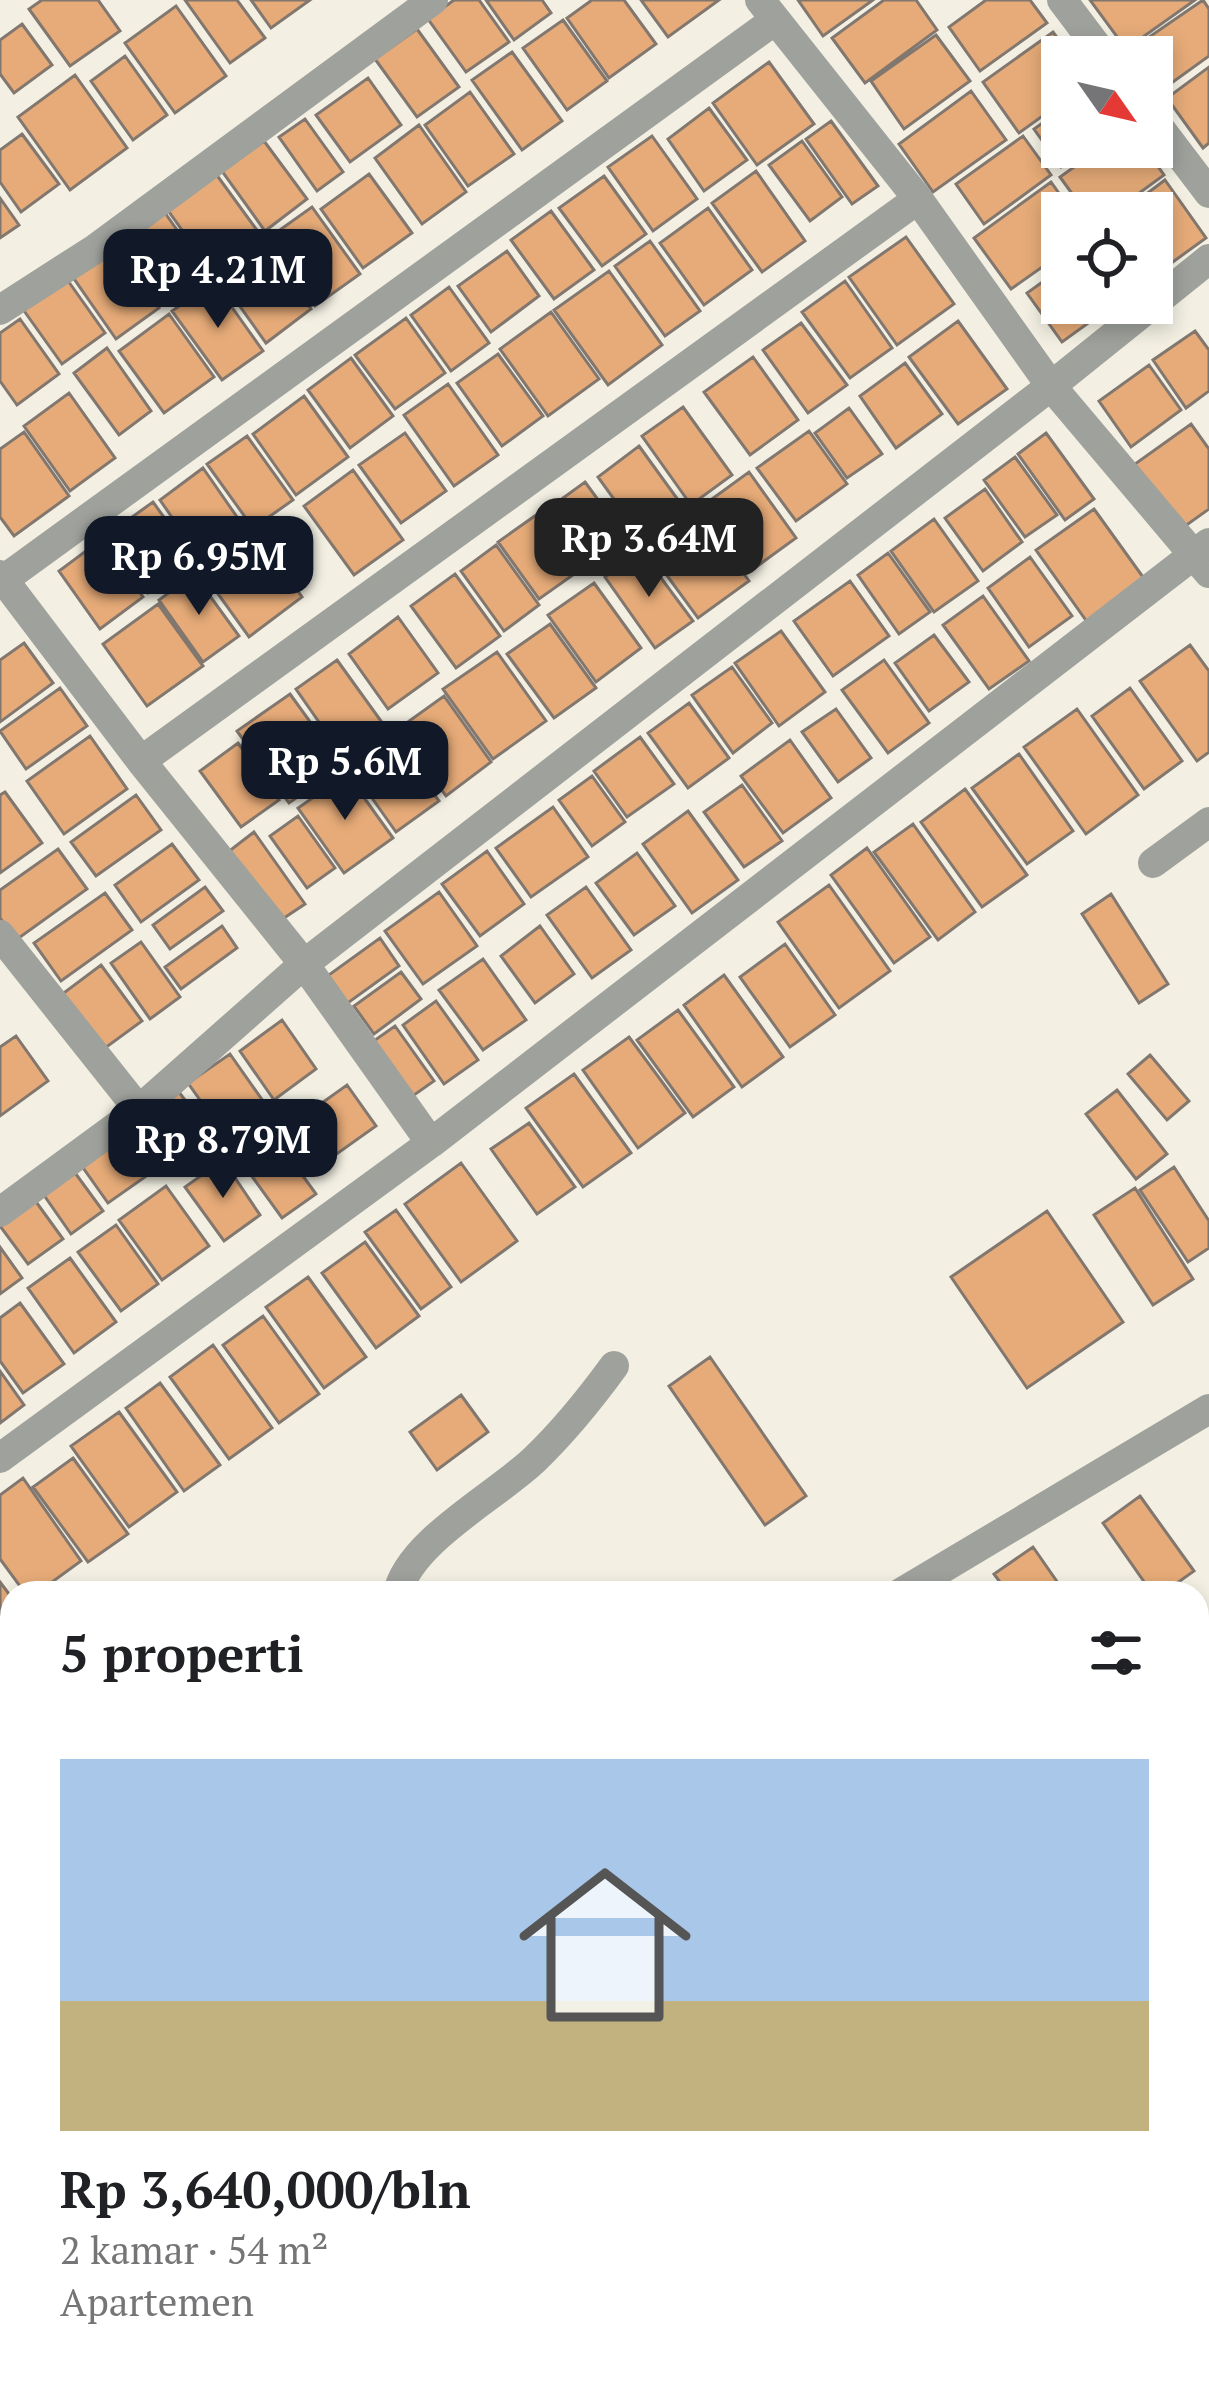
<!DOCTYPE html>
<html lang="id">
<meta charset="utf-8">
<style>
:root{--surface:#fff;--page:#f2f2f2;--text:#202124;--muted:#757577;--line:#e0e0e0;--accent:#111827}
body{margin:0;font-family:"PT Serif",serif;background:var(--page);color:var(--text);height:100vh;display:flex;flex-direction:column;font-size:45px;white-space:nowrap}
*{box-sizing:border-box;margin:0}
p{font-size:39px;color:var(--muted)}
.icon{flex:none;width:66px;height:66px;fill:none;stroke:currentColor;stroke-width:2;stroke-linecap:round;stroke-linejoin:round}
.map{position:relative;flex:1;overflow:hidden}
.details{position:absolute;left:0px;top:1581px;width:1209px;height:804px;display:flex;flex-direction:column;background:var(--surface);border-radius:36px 36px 0 0;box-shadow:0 6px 18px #0003}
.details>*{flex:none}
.needle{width:78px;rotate:124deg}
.tools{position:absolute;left:1041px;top:36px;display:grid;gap:24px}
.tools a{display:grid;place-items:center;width:132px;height:132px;border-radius:0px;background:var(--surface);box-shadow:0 6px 18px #0003;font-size:60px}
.price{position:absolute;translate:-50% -102px;padding:0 27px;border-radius:24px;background:var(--accent);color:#fff;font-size:39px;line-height:78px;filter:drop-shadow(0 3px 6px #0008)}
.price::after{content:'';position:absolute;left:50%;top:72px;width:36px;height:27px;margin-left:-18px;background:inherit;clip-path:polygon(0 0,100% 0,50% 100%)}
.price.current{background:#222;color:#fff}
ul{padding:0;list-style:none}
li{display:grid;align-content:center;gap:24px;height:636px;padding:0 60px}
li+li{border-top:3px solid var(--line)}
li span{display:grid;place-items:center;height:372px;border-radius:0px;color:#555}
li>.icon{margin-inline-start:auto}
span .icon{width:216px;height:216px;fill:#fffc;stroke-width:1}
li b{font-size:51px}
h2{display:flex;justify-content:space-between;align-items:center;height:144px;padding:0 60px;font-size:51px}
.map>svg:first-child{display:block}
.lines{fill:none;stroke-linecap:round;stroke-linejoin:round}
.river{stroke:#6db890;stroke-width:93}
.building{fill:#e6ab78;stroke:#82776f;stroke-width:3}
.minor{stroke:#9fa19c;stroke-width:30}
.tertiary{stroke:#9fa19c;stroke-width:30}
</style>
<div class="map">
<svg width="1209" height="2385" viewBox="0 0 1209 2385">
<rect width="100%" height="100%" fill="#f3f0e3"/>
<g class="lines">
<path class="river" d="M1197,2314l12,-6
M1056,2385l24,-12"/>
</g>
<path class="building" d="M42,0h56l22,31 -50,35 -41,-57z
M185,0h52l28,38 -35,25z
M251,0h59l-39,28z
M454,0h25l30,42 -43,30 -38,-53z
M486,0h56l9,13 -37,27z
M592,0h32l32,44 -47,34 -42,-60z
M641,0h78l-51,37z
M798,0h75l-50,36z
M884,0h32l21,30 -72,53 -33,-45z
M986,0h44l17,23 -67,48 -31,-44z
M1090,0h105l-69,49z
M1203,0l6,9v47l-43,31 -14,-19v-11h-8l-8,-11z
M176,6l50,70 -51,37 -50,-70z
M563,20l44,61 -40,29 -44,-62z
M22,24l30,41 -38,28 -14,-19v-34z
M417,29l42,58 -42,30 -42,-58z
M1053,32l18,25h-9v45l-43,31 -36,-51z
M936,35l34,46 -66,48 -33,-48z
M512,52l50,69 -40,29 -50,-70z
M125,56l42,59 -34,25 -42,-59z
M769,62l45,62 -57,41 -44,-62z
M1209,67v76l-6,5 -36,-50z
M75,75l52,73 -57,42 -52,-73z
M368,78l33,47 -51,37 -34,-47z
M971,91l35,49 -73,52 -34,-48z
M470,92l44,62 -46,32 -43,-61z
M709,108l38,52 -43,31 -36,-52z
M1062,109v38h27l-28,20 -27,-38z
M305,119l38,53 -26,19 -38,-54z
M831,121l47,65 -26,18 -46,-65z
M419,125l47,67 -44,32 -47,-66z
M22,134l37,50 -38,28 -21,-30v-32z
M652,136l45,63 -44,32 -45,-64z
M1023,136l28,39 -67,49 -28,-40z
M264,141l43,58 -42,32 -43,-60z
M802,141l40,56 -32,24 -41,-56z
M1102,147h42l20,28 -52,38h-26l-26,-36z
M756,171l49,70 -43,31 -50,-69z
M216,174l43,59 -49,36 -43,-60z
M369,174l43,59 -49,35 -42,-59z
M604,176l42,58 -44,32 -43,-58z
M1165,180l41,58 -54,39v-64h-31z
M1051,182l22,31h-11v40l-51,36 -37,-51z
M0,198l19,27 -19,13z
M312,207l48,67 -45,32 -48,-67z
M708,208l44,62 -48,35 -44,-62z
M163,210l40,57 -41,29 -41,-56z
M551,211l43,59 -40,29 -43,-59z
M906,237l48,67 -57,41 -48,-68z
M650,241l50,70 -35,25 -50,-70z
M112,243l47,65 -43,31 -46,-66z
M268,249l43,60 -45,34 -44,-62z
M507,251l32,45 -48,36 -33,-46z
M1062,268v35h54l-54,39 -35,-49z
M609,271l53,74 -54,40 -54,-75z
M66,278l39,55 -43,31 -40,-56z
M845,281l47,67 -42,30 -48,-66z
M214,282l49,69 -41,29 -50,-69z
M449,287l40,56 -38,28 -40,-56z
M551,312l48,67 -51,37 -48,-67z
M169,314l45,63 -50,36 -45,-62z
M406,318l39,55 -50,36 -40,-54z
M20,319l39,55 -42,31 -17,-24v-48z
M958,321l49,68 -49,35 -49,-67z
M801,323l46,62 -39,28 -45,-63z
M1195,331l14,19v41l-23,17 -33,-48z
M107,348l44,63 -32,24 -45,-62z
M498,354l45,62 -41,30 -45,-63z
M753,357l45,63 -48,35 -46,-63z
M351,358l42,58 -43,32 -42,-58z
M905,363l37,51 -46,34 -36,-52z
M1149,365l32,45 -50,37 -32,-46z
M448,384l50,71 -44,31 -50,-71z
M69,393l46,65 -45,33 -46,-65z
M304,396l44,61 -52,38 -43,-61z
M683,407l49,68 -41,30 -49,-69z
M849,408l33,46 -35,24 -32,-45z
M1191,424l18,25v60l-28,20 -46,-65z
M809,431l38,53 -51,37 -39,-53z
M24,432l45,64 -55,40 -14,-19v-68z
M405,433l41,58 -45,32 -42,-58z
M1046,433l48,66 -29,21 -47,-66z
M247,436l46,64 -40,28 -46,-64z
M639,446l42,58 -42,30 -41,-57z
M1015,457l42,58 -32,22 -41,-57z
M203,468l41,59 -43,32 -41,-59z
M353,470l50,70 -49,35 -50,-69z
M749,472l47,66 -44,32 -47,-66z
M585,482l47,64 -33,24 -47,-64z
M985,489l37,53 -39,29 -38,-53z
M153,502l41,57 -46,34 -41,-58z
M546,508l41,57 -48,34 -41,-57z
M1094,509l54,75 -58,42 -54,-76z
M701,514l48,67 -51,37 -49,-67z
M934,519l44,62 -44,31 -43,-61z
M257,534l45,63 -53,40 -46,-64z
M102,539l41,58 -43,32 -41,-58z
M496,545l43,60 -35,26 -43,-60z
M641,551l52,70 -38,27 -50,-71z
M888,553l42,59 -31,22 -41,-59z
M1030,557l42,59 -43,31 -41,-59z
M194,574l45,62 -36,26 -44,-62z
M455,574l45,62 -44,32 -45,-62z
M850,581l39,55 -56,40 -39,-55z
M594,583l47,65 -45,34 -48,-67z
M983,596l46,65 -40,28 -46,-64z
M158,604l45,62 -56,40 -44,-62z
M398,617l40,56 -50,36 -39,-55z
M550,624l46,64 -42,30 -47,-64z
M781,631l44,61 -46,34 -44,-63z
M934,635l35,47 -40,29 -34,-48z
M24,643l29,40 -53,39v-62z
M1190,645l19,26v81l-12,9 -57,-80z
M497,652l49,69 -53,38 -50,-70z
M337,660l49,68 -42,30 -48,-69z
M884,660l45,63 -41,30 -46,-63z
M732,667l40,56 -39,30 -41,-58z
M60,688l27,38 -61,43 -26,-38z
M1130,688l52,73 -38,28 -52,-73z
M290,694l52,72 -53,37 -52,-72z
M444,696l47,66 -45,34 -48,-67z
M689,703l40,55 -41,30 -40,-55z
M836,709l35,49 -33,24 -36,-50z
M1077,709l61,86 -52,39 -62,-87z
M90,736l37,53 -63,45 -37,-53z
M640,737l34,47 -47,33 -33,-46z
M790,740l41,58 -48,35 -42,-57z
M395,741l44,60 -43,31 -43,-61z
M238,743l41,57 -38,27 -41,-56z
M1019,754l54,77 -46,33 -55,-76z
M347,774l46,64 -49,35 -46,-65z
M592,776l33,46 -33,24 -33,-46z
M742,785l40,56 -38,26 -40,-55z
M965,789l62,86 -45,32 -61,-85z
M5,792l37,51 -42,30v-78z
M136,795l25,35 -65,46 -25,-34z
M553,807l35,50 -57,40 -35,-49z
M688,811l50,69 -46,33 -49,-69z
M298,816l37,52 -28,20 -37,-52z
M913,824l62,88 -37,28 -64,-88z
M254,832l51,72 -27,18 -50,-70z
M172,844l27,36 -58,42 -26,-37z
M867,848l63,89 -36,26 -63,-88z
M58,849l29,40 -71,51 -16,-22v-28z
M487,851l37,53 -44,32 -38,-52z
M637,853l38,53 -41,29 -38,-52z
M829,885l61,86 -51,37 -61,-86z
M205,887l18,24 -53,38 -17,-24z
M586,887l45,63 -39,28 -45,-63z
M439,892l38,54 -54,38 -38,-53z
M105,893l27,37 -71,51 -27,-38z
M1111,894l57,90 -29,19 -57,-89z
M222,926l15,22 -56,41 -16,-22z
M540,926l34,48 -39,29 -34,-47z
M380,938l19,28 -54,39 -19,-28z
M141,942l39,55 -30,22 -39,-56z
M785,944l50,71 -45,32 -50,-70z
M483,959l43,61 -43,30 -44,-60z
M101,965l41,56 -41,30 -40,-56z
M401,972l20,27 -47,35 -20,-28z
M724,975l59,82 -41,30 -58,-82z
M436,1001l42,59 -34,24 -41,-59z
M678,1010l56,77 -41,30 -56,-77z
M282,1020l34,49 -42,31 -34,-49z
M395,1026l39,55 -27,19 -39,-55z
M16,1036l32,45 -48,35v-69z
M629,1037l56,76 -47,35 -55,-78z
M230,1054l33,47 -41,30 -34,-48z
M1150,1055l39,46 -22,19 -39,-46z
M574,1074l57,79 -48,34 -57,-79z
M347,1085l29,41 -59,42 -29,-41z
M1117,1090l50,64 -31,25 -50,-65z
M179,1092l36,49 -38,27 -35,-49z
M261,1118l55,76 -34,24 -54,-75z
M529,1123l46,64 -38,27 -46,-65z
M131,1124l31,41 -54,38 -29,-41z
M223,1160l37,55 -36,26 -39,-54z
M461,1163l56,78 -56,41 -56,-78z
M70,1166l33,45 -32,23 -32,-46z
M1174,1167l35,54v27l-21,14 -48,-72z
M166,1186l43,60 -47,34 -43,-60z
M1135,1188l58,91 -40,26 -59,-90z
M34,1199l29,40 -35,25 -28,-38z
M396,1210l55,77 -30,22 -56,-77z
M1047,1211l76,111 -96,66 -76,-111z
M116,1225l42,59 -37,27 -43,-59z
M365,1242l54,74 -43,32 -54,-75z
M0,1247l22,31 -22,16z
M70,1258l46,64 -42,31 -46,-65z
M308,1277l58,80 -42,31 -58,-81z
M20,1303l44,61 -41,29 -23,-32v-43z
M263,1316l56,78 -40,29 -56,-78z
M213,1345l59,83 -43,31 -59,-82z
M710,1357l96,139 -41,29 -96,-139z
M0,1371l24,34 -24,18z
M160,1383l60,82 -36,26 -58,-83z
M461,1395l27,37 -51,38 -27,-38z
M119,1412l58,80 -48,35 -58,-81z
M73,1458l55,76 -40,28 -55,-75z
M23,1478l58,83 -44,32h-12l-25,-34v-64z
M1140,1496l54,75 -31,22h-11l-49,-70z
M1033,1547l32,46h-57l-14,-19z
M0,1582l12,16v35l-12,9z
M1197,1621l12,14v116l-12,-15z
M12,2099v52l-12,6v-52z
M0,2254l12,34v59l-12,4z
M119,2373h74l6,12h-74z
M205,2373h74l-22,12h-46z"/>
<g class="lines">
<path class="minor" d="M760,0l158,199 133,187 158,187
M1062,0l43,57
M1152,118l57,75
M0,310l95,-61 338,-249
M0,575l141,186 163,203 127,179
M3,580l772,-560
M141,761l777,-562
M1153,863l56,-41
M0,935l139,175
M0,1212l139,-102 165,-146 747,-578 158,-127
M0,1458l431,-315 778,-600
M398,1593c10,-51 100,-98 137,-134 29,-28 55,-60 79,-93
M0,1727l12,20"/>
<path class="tertiary" d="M901,1593l308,-184
M0,2055l12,-6"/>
</g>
</svg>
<div class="tools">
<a><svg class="needle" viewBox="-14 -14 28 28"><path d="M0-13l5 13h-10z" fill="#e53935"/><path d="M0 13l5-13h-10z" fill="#757577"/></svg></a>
<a><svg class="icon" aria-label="locate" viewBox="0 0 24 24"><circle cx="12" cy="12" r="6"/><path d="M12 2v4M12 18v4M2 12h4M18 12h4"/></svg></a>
</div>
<b class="price" style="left:218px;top:331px">Rp 4.21M</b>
<b class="price current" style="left:649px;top:600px">Rp 3.64M</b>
<b class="price" style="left:199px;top:618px">Rp 6.95M</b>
<b class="price" style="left:345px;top:823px">Rp 5.6M</b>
<b class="price" style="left:223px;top:1201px">Rp 8.79M</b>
<section class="details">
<h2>5 properti<svg class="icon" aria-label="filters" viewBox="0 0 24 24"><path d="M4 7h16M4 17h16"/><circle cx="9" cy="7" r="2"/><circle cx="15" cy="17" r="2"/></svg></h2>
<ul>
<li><span style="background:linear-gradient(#a9c7e8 65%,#c2b280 0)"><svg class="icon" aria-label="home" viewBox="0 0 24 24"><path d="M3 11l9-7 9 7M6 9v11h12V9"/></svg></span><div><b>Rp 3,640,000/bln</b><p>2 kamar · 54 m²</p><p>Apartemen</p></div></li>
</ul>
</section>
</div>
